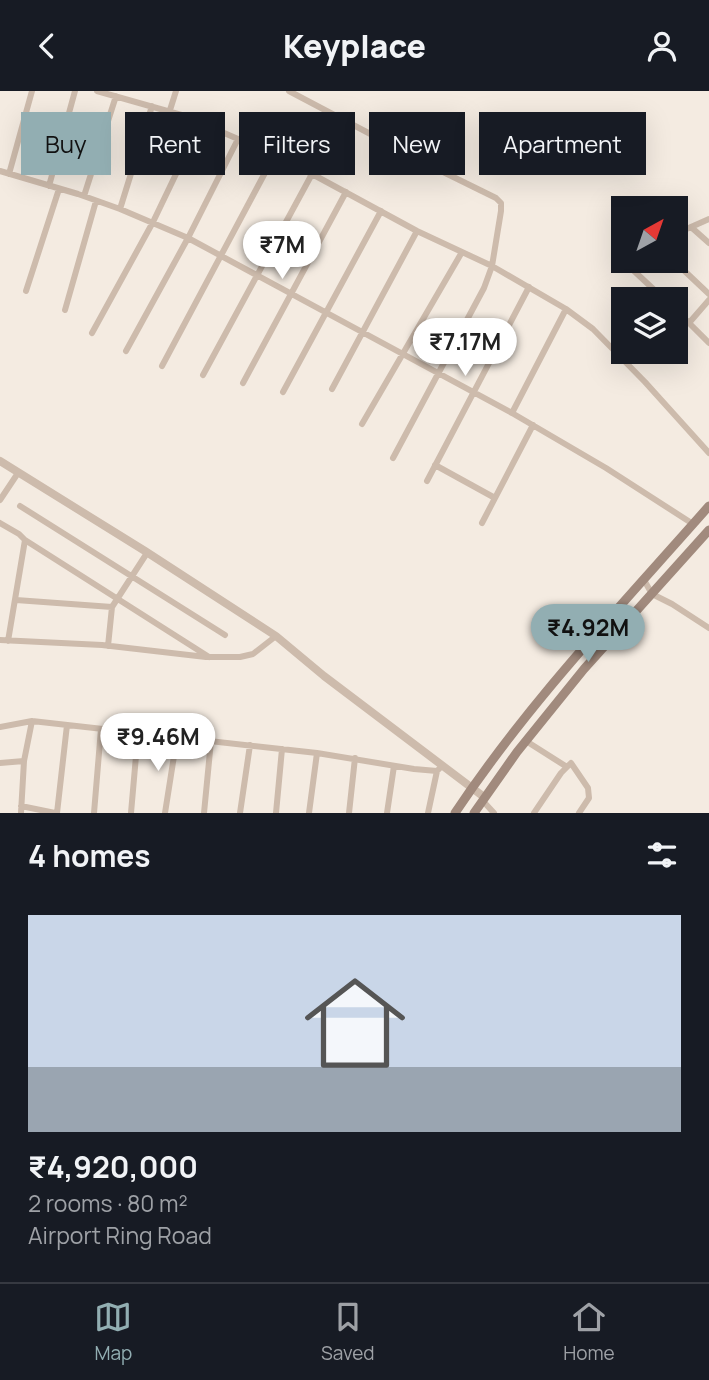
<!DOCTYPE html>
<meta charset="utf-8">
<style>
:root{--surface:#171b24;--page:#242831;--text:#f1f3f6;--muted:#9ea1a6;--line:#363941;--accent:#92aeb2}
body{margin:0;font-family:Manrope,sans-serif;background:var(--page);color:var(--text);height:100vh;display:flex;flex-direction:column;font-size:26px;white-space:nowrap}
*{box-sizing:border-box;margin:0}
p{font-size:23px;color:var(--muted)}
.icon{flex:none;width:38px;height:38px;fill:none;stroke:currentColor;stroke-width:2;stroke-linecap:round;stroke-linejoin:round}
.map{position:relative;height:722px;overflow:hidden}
.side{display:flex;flex-direction:column;background:var(--surface);flex:1}
.side>*{flex:none}
.top-card{position:absolute;left:21px;top:21px;width:668px;height:63px;display:flex;gap:14px}
.needle{width:46px;rotate:40deg}
.controls{position:absolute;left:611px;top:105px;display:grid;gap:14px}
.controls a{display:grid;place-items:center;width:77px;height:77px;border-radius:0px;background:var(--surface);box-shadow:0 7px 28px #0002;font-size:35px}
.price{position:absolute;translate:-50% -60px;padding:0 16px;border-radius:24px;background:#fff;color:#222;font-size:23px;line-height:46px;filter:drop-shadow(0 2px 4px #0008)}
.price::after{content:'';position:absolute;left:50%;top:42px;width:21px;height:16px;margin-left:-10px;background:inherit;clip-path:polygon(0 0,100% 0,50% 100%)}
.price.on{background:var(--accent);color:#111}
ul{padding:0;list-style:none}
li{display:grid;align-content:center;gap:14px;height:371px;padding:0 28px}
li span{display:grid;place-items:center;height:217px;border-radius:0px;color:#555}
li>.icon{margin-inline-start:auto}
span .icon{width:126px;height:126px;fill:#fffc;stroke-width:1}
li b{font-size:30px}
h2{display:flex;justify-content:space-between;align-items:center;height:84px;padding:0 28px;font-size:30px}
.tag{padding:0 24px;border-radius:0px;background:var(--surface);box-shadow:0 7px 28px #0002;font-size:24px;line-height:63px}
.tag.on{background:var(--accent);color:#111}
header{display:flex;justify-content:space-between;align-items:center;height:91px;padding:0 28px;background:var(--surface);font-size:32px;font-weight:800}
.menu{display:flex;justify-content:space-around;align-items:center;height:98px;border-top:2px solid var(--line);background:var(--surface);font-size:19px;color:var(--muted)}
.menu a{display:grid;justify-items:center;gap:4px}
.menu .on{color:var(--accent)}
.map>svg:first-child{display:block}
.lines{fill:none;stroke-linecap:round;stroke-linejoin:round}
.minor{stroke:#cdbbac;stroke-width:6}
.tertiary{stroke:#cdbbac;stroke-width:8}
.secondary{stroke:#a18a7d;stroke-width:9}
</style>
<header><svg class="icon" aria-label="back" viewBox="0 0 24 24"><path d="M15 5l-7 7 7 7"/></svg>Keyplace<svg class="icon" aria-label="person" viewBox="0 0 24 24"><circle cx="12" cy="8" r="4"/><path d="M4 21q1-7 8-7t8 7"/></svg></header>
<div class="map">
<svg width="709" height="722" viewBox="0 0 709 722">
<rect width="100%" height="100%" fill="#f4ebe1"/>
<g class="lines">
<path class="minor" d="M97,0l88,25 53,23 74,35 105,57 75,35 74,43 27,20 52,53 64,71
M289,0l142,75 65,32 5,5v8l-9,55 -8,22 -91,170
M170,19l6,-19
M0,80l78,23 42,15 68,29 324,175 94,55 87,56
M9,83l23,-83
M49,95l26,-95
M84,105l32,-100
M120,118l32,-103
M691,136l18,16
M676,146l6,-6 27,-12
M617,164l47,44
M674,170l35,33
M26,200l33,-102
M65,219l31,-109
M676,219l33,33
M689,232l20,-23
M92,242l61,-111 48,-100
M126,260l62,-113 50,-99
M162,275l112,-210
M203,284l109,-201
M243,292l103,-191
M332,298l85,-158
M283,301l98,-181
M512,322l54,-104
M362,333l100,-172
M435,374l60,33
M427,390l102,-194
M0,409l18,-27
M20,415l205,129
M0,432l19,11 6,6 -17,101
M482,432l51,-98
M25,449l184,117
M644,489l8,14 20,10 37,24
M16,509l96,7
M0,549l102,5 104,12h34l13,-3 23,-18
M108,555l4,-39 35,-54
M0,636l32,-6 285,32 97,16 23,2 5,-5
M526,650l41,26
M0,672l24,-2
M482,709l12,13
M21,715l34,7
M21,722l3,-52 8,-40
M57,722l10,-88
M94,722l7,-84
M131,722l7,-80
M165,722l12,-76
M204,722l7,-72
M240,722l10,-68
M276,722l6,-64
M309,722l8,-60
M349,722l6,-55
M387,722l7,-47
M428,722l9,-42
M534,722l27,-40 10,-10 17,25 1,10 -10,15"/>
<path class="tertiary" d="M0,370l145,90 131,85 48,40 160,121"/>
<path class="secondary" d="M455,722c74,-111 166,-207 254,-307
M474,722l43,-61 67,-83 125,-139"/>
</g>
</svg>
<div class="controls">
<a><svg class="needle" viewBox="-14 -14 28 28"><path d="M0-13l5 13h-10z" fill="#e53935"/><path d="M0 13l5-13h-10z" fill="#9ea1a6"/></svg></a>
<a><svg class="icon" aria-label="layers" viewBox="0 0 24 24"><path d="M12 4l9 5-9 5-9-5zM3 14l9 5 9-5"/></svg></a>
</div>
<b class="price" style="left:282px;top:190px">₹7M</b>
<b class="price" style="left:465px;top:287px">₹7.17M</b>
<b class="price on" style="left:588px;top:573px">₹4.92M</b>
<b class="price" style="left:158px;top:682px">₹9.46M</b>
<div class="top-card">
<a class="tag on">Buy</a>
<a class="tag">Rent</a>
<a class="tag">Filters</a>
<a class="tag">New</a>
<a class="tag">Apartment</a>
</div>
</div>
<section class="side">
<h2>4 homes<svg class="icon" aria-label="filters" viewBox="0 0 24 24"><path d="M4 7h16M4 17h16"/><circle cx="9" cy="7" r="2"/><circle cx="15" cy="17" r="2"/></svg></h2>
<ul>
<li><span style="background:linear-gradient(#c9d6e8 70%,#9aa5b1 0)"><svg class="icon" aria-label="home" viewBox="0 0 24 24"><path d="M3 11l9-7 9 7M6 9v11h12V9"/></svg></span><div><b>₹4,920,000</b><p>2 rooms · 80 m²</p><p>Airport Ring Road</p></div></li>
</ul>
</section>
<nav class="menu">
<a class="on"><svg class="icon" aria-label="map" viewBox="0 0 24 24"><path d="M3 6l6-2 6 2 6-2v14l-6 2-6-2-6 2zM9 4v14M15 6v14"/></svg>Map</a>
<a><svg class="icon" aria-label="saved" viewBox="0 0 24 24"><path d="M7 4h10v16l-5-4-5 4z"/></svg>Saved</a>
<a><svg class="icon" aria-label="home" viewBox="0 0 24 24"><path d="M3 11l9-7 9 7M6 9v11h12V9"/></svg>Home</a>
</nav>
